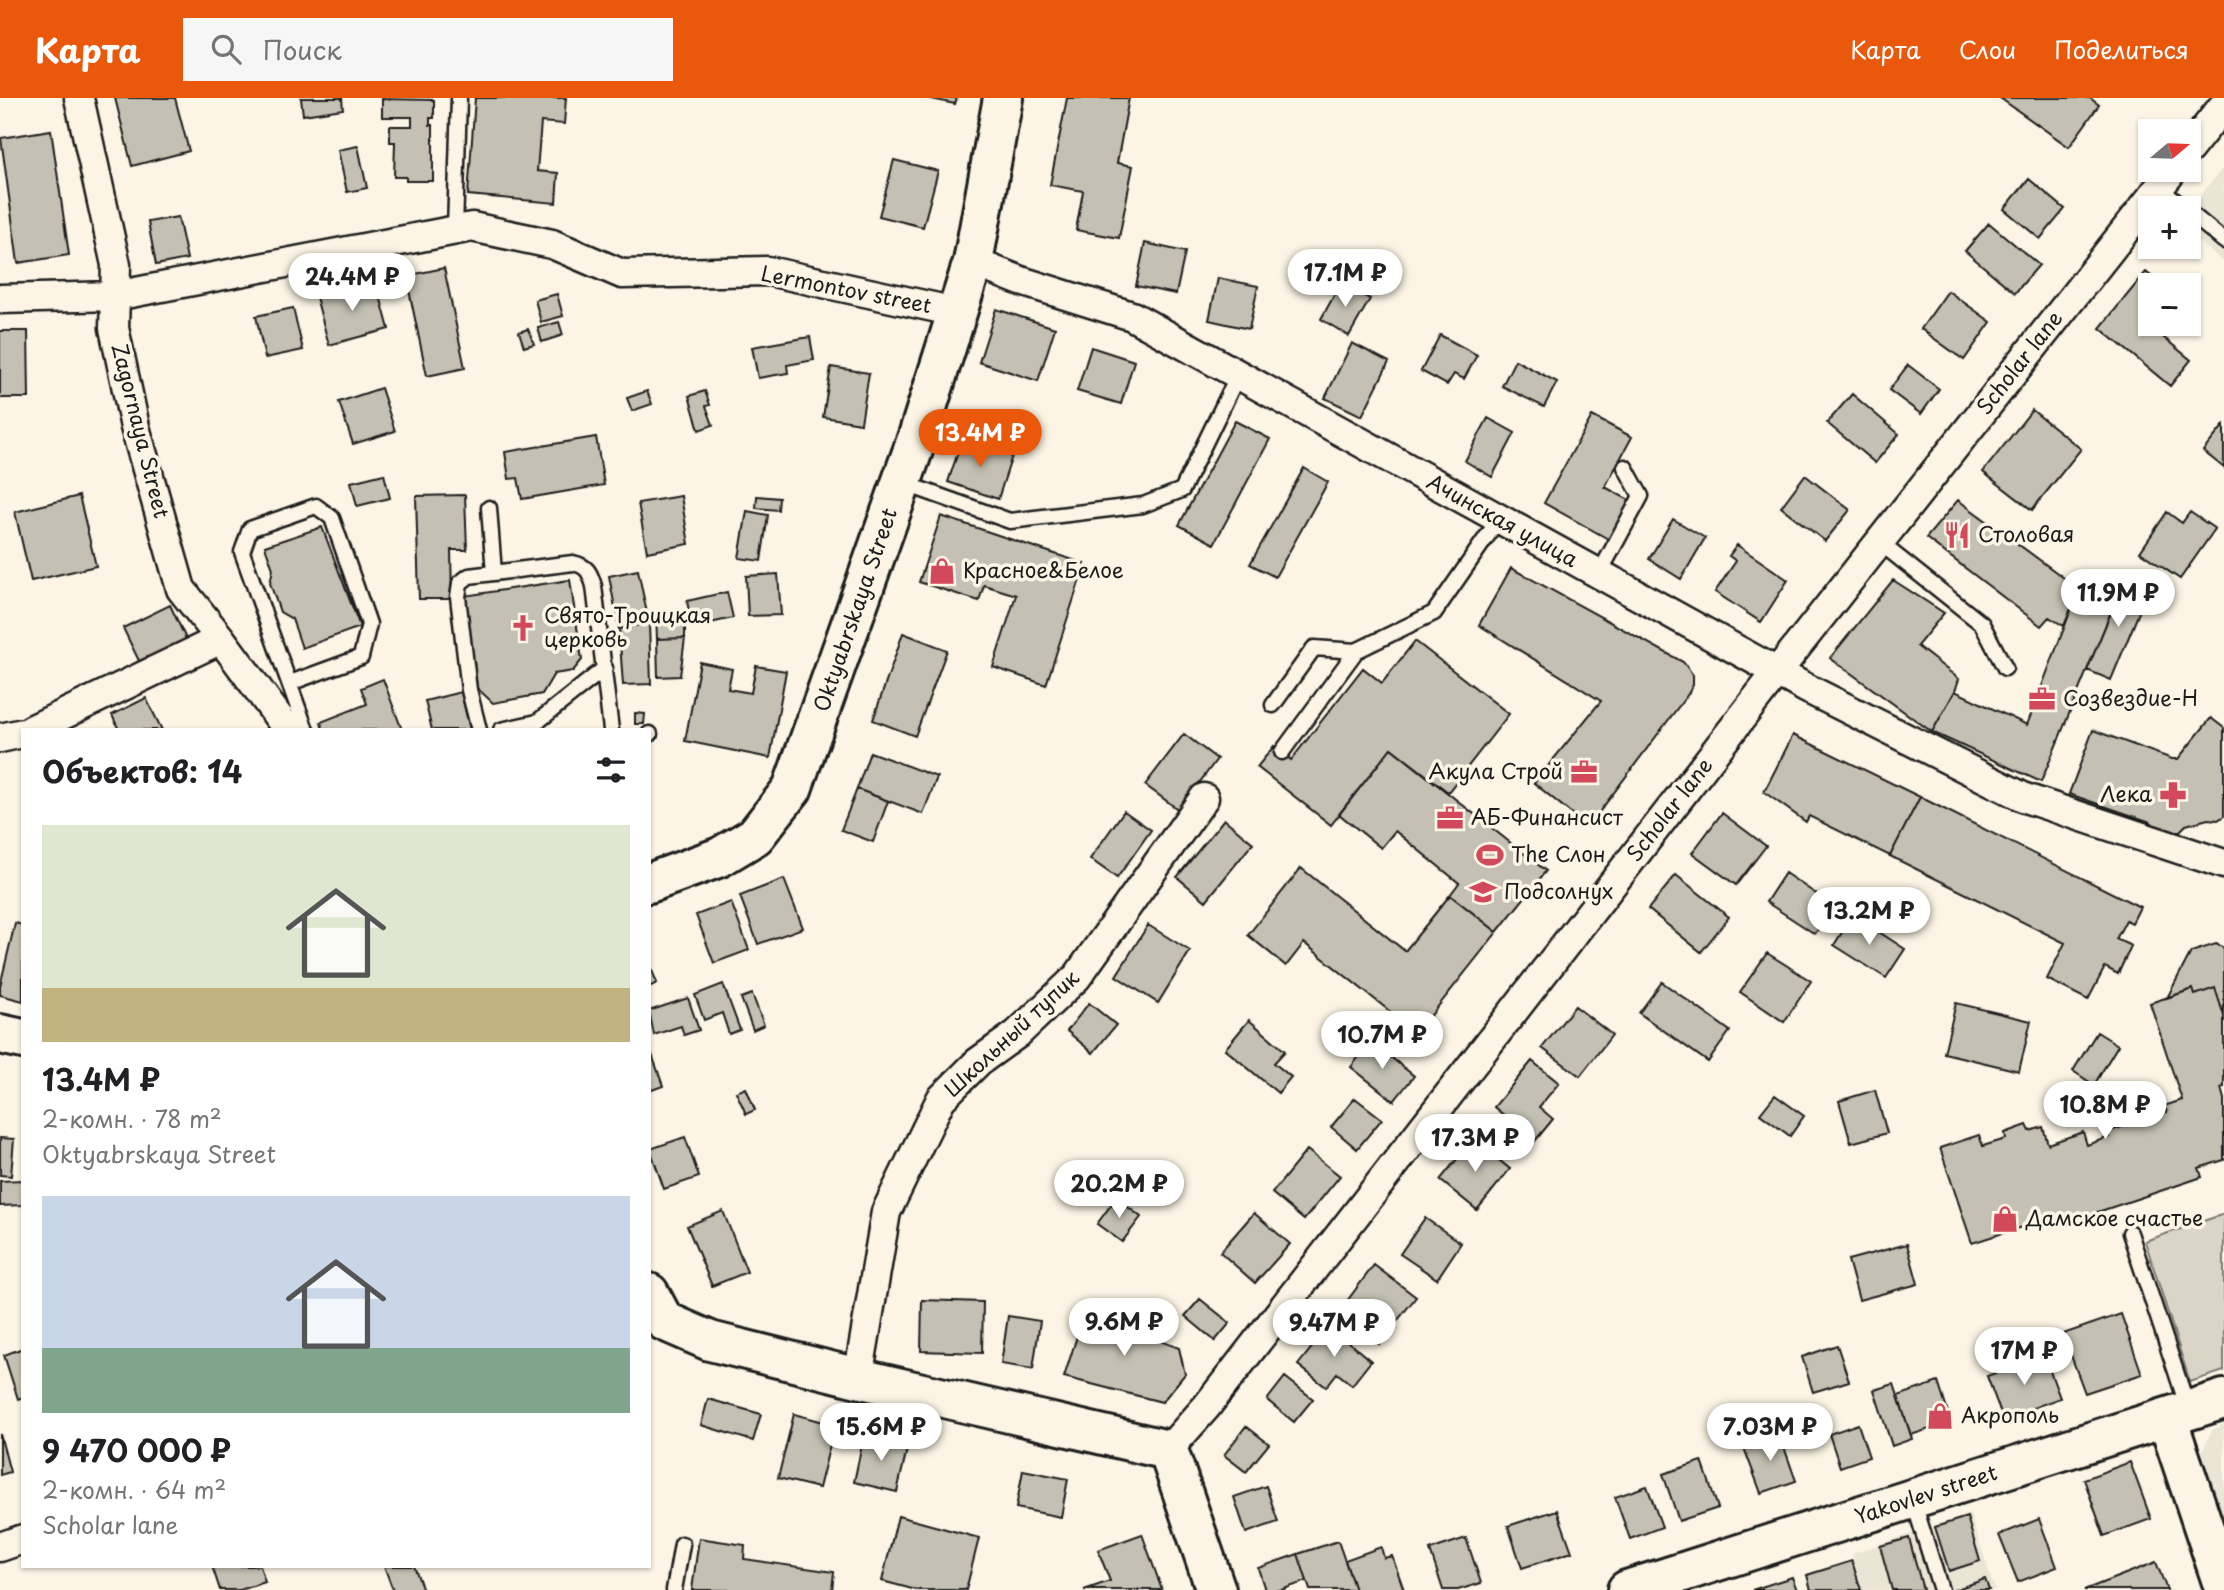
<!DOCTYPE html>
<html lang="ru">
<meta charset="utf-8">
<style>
:root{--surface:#fff;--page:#f6f6f6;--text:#202124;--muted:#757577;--accent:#ea580c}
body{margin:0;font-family:"Playpen Sans",sans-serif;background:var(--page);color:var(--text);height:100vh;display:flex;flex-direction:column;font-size:26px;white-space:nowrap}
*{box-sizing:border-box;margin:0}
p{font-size:23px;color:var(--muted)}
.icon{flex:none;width:38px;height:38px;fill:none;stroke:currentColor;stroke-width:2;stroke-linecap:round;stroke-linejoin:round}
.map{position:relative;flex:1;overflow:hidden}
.sheet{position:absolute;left:21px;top:630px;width:630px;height:840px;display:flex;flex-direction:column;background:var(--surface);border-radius:0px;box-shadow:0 2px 5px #0004}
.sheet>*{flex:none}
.needle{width:46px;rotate:71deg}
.tools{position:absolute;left:2138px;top:21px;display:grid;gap:14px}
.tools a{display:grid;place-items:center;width:63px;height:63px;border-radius:0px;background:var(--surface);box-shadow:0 2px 5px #0004;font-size:35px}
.price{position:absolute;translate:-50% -60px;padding:0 16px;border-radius:24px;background:#fff;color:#222;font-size:23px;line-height:46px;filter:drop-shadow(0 2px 4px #0008)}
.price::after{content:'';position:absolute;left:50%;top:42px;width:21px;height:16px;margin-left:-10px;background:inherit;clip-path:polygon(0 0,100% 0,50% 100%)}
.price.on{background:var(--accent);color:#fff}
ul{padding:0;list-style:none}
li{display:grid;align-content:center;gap:14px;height:371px;padding:0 21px}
li span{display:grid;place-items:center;height:217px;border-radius:0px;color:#555}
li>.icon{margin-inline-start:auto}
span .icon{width:126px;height:126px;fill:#fffc;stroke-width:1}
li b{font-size:30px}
h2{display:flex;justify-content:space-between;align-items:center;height:84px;padding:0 21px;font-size:30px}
header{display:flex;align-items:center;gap:42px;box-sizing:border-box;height:98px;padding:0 35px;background:var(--accent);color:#fff}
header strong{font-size:33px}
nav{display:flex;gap:38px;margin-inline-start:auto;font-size:24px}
.search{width:490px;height:63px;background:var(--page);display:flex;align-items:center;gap:18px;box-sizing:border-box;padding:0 24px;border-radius:0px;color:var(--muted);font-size:26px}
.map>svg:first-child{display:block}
.built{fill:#ebe5d6}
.green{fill:#dbd5c8;stroke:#7c7872;stroke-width:2}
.building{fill:#c4c0b3;stroke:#1c1c1c;stroke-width:2}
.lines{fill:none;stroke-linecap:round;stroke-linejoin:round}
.lane-casing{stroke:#1c1c1c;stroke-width:19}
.street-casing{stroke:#1c1c1c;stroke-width:33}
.secondary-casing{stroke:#1c1c1c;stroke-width:44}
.lane{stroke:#fcf5e5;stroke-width:14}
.street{stroke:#fcf5e5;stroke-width:28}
.secondary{stroke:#fcf5e5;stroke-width:38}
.labels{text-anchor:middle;stroke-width:7;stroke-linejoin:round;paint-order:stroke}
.street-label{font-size:21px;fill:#1c1c1c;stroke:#fcf5e5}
.poi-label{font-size:21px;fill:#1c1c1c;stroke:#fcf5e5;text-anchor:start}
</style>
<header>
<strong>Карта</strong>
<div class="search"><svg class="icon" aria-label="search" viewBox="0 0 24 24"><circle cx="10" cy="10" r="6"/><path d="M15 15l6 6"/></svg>Поиск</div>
<nav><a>Карта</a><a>Слои</a><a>Поделиться</a></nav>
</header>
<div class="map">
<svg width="2224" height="1492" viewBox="0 0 2224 1492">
<rect width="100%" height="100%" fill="#fcf5e5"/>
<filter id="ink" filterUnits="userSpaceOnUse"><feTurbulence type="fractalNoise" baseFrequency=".0143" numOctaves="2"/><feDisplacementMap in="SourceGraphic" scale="14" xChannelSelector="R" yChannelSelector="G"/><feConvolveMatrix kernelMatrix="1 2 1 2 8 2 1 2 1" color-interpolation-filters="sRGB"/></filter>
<g filter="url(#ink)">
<path class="built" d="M2224,68v96l-35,-28v-24z
M2224,1326v106l-19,-65 -2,-15 9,-20z
M1970,1416l25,76h-133l-10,-36z"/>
<path class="green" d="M2224,1116v157l-34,11 -45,-141z"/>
<path class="building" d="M115,0h60l14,53 -57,15z
M301,0h41l1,11 -40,6z
M475,0h91l-2,26 -23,-2 -4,49 21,2 -2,30 -88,-8z
M927,0h30l-2,6z
M1067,0h62l-12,65 16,3 -14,72 -43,-8 7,-39 -33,-6z
M2000,0h90l9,7 -30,42z
M382,1l52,1v18h-4v7h3v56h-27v-4h-12l1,-35h-5v-16h22v-9h-30z
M51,32l18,125 -51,8 -17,-125z
M358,48l9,42 -20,4 -9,-42z
M894,62l44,11 -15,56 -44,-11z
M2029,81l36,30 -25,30 -36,-30z
M178,119l9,42 -31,6 -8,-43z
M1989,125l50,42 -24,28 -50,-42z
M1145,145l40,9 -9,42 -40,-8z
M444,170l21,100 -38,8 -21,-100z
M2146,174l16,13h-11v39h23l-11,13 28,23 -21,26 -70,-58z
M1218,180l40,8 -9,43 -40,-9z
M376,183l13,48 -60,16 -13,-48z
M1341,185l29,16 -21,37 -28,-17z
M1948,193l43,31 -27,38 -43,-31z
M557,196l6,22 -22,6 -6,-22z
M293,210l10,42 -38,8 -9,-42z
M996,211l59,19 -17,53 -59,-19z
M559,224l4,13 -21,7 -4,-14z
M528,231l6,15 -10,3 -5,-15z
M0,233h28l1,67h-29z
M1440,237l37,20 -13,24 -10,-5 -7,11 -26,-14z
M810,239l4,23 -27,5 1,8 -30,5 -6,-31z
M1352,245l37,19 -27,54 -37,-18z
M1091,249l43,14 -13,43 -44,-13z
M1515,262l42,22 -13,25 -42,-21z
M1908,267l31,24 -18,25 -32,-24z
M831,269l38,6 -8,50 -38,-6z
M381,290l14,43 -42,13 -14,-42z
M647,293l5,13 -20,7 -5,-13z
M705,293l5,14 -4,1 7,19 -14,5 -10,-34z
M1852,296l47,40 -24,29 -48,-40z
M2032,312l49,39 -49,61 -49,-38z
M1592,318l40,21 -27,50 26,14 -21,39 -66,-37z
M1488,320l27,15 -23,44 -27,-16z
M1235,323l35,18 -56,105 -35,-19z
M2224,327v43l-21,-17z
M596,339l8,48 -82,14 -4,-21 -9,1 -4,-27z
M962,342l50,16 -14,43 -50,-17z
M1304,370l24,14 -53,95 -25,-13z
M384,376l6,24 -33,8 -6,-24z
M1805,377l45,35 -25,31 -44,-34z
M465,397l2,55h-16l1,49h-33l-3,-103z
M79,398l17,70 -65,15 -16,-69z
M681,398l8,48 -42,8 -9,-49z
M757,398l22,2 -1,12 -22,-2z
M1958,402l121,89 -15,37 -15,-9 -8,9 -115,-88z
M747,413l21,4 -7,46 -22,-3z
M2167,414l15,11 8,-11 25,17 -35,50 -40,-27z
M941,418l144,48 -39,121 -53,-18 23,-72 -32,-10 -5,16 -60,-19z
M1673,421l32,19 -24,41 -32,-20z
M322,429l38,100 -58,21 -10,-29 -12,-7 -10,-29 3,-14 -8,-23z
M1737,447l51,35 -27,42 -46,-30 21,-31 -7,-5z
M1511,470l172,94 10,13v10l-5,9 -100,133 -54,-44 67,-82 -122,-76z
M638,472l11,53 -30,6 -10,-53z
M778,476l3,41 -33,1 -2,-40z
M2125,480l24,10 -38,92 -24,-10z
M570,482l12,80 -9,11 -19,3 -12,20 -49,9 -16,-15 -13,-92z
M1893,482l51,33 -27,33 42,33 -4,12 -23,41 -102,-74z
M2079,491l33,21 -71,172 -109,-50 23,-41 72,34z
M727,494l6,26 -41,9 -5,-26z
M170,507l17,36 -47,22 -17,-35z
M685,514v26l-28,1 -1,-26z
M649,525l2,61 -28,1 -4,-56z
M903,535l44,17 -32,86 -42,-16z
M685,540l-5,38 -22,1 -1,-38z
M1415,543l94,73 -61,78 -57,-44 -60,77 -74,-58 17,-21 17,14 72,-92 19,15z
M700,564l32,7 -4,20 23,4 5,-27 30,5 -16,87 -85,-17z
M383,581l19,51h-79l-2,-8 46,-18 -6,-16z
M461,594l9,38h-38l-7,-29z
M146,600l16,32h-43l-7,-15z
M635,615l10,1 -1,10h-9z
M2211,620l13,10v88l-6,4 -10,-1 -22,6 -6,6 -11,4 -10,-4 -8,-9 -82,-28 24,-64 79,29h6z
M1184,636l33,25 -38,51 -34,-25z
M1793,637l127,62 -30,59 -81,-40 -3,6 -42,-30z
M1391,650l155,123 -49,61 -47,-37 9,-12 -64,-52 -14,17 -42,-34z
M870,654l67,25 -14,37 -66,-25z
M857,691l31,12 -15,41 -32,-12z
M1920,699l220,110 -8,16 -6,-3 -10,19 15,7 -13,28 -13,-7 -17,33 -41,-21 18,-36 -175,-87z
M1124,713l27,19 -34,48 -27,-19z
M1722,715l44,33 -30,39 -44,-32z
M1224,721l29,24 -47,58 -29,-24z
M1301,770l104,83 45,-56 47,37 -80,101 -113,-90 -18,23 -38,-31z
M1785,775l49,33 -19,28 -49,-32z
M1676,777l53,42 -28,35 -53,-43z
M784,781l19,49 -45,16 -18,-48z
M731,804l18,48 -35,13 -18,-48z
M1853,817l52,34 -19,29 -52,-33z
M15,825l8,2v76l-23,-6v-9z
M1148,827l42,26 -32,52 -42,-27z
M2216,846l8,4v68l-9,-28 -20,7 -2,-6 -26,9 24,-46z
M1767,855l44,28 -27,41 -44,-30z
M649,865l8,20 -8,4z
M1662,884l68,49 -22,31 -69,-49z
M723,886l17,46 -11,4 -7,-21 -18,7 -9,-25z
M2215,890l9,28v71l-3,1 3,11v61l-25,8 3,9 -143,48 -3,-9 -84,27 -32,-95 39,-13 4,11 23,-7 -1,-6 22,-8 3,6 13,-4 5,17 35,-12 4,13 22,-8 -2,-5 60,-20 -3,-6 18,-6 -32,-97 43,-14 2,6z
M752,896l12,31 -11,5 -12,-32z
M688,900l11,32 -15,5 -3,-9 -27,9 -5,-24z
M1089,905l27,22 -23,28 -26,-22z
M1956,905l75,18 -12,50 -75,-18z
M1575,908l37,29 -32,41 -38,-28z
M1249,922l36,31 -11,12 17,14 -13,16 -53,-44z
M2097,934l21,13 -24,40 -21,-14z
M1371,943l43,35 -20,25 -43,-34z
M649,948l14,40 -14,5z
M1532,963l27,22 -20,24 14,12 -18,22 -41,-34z
M746,990l9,22 -9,4 -10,-22z
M1875,992l12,43 -36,10 -12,-42z
M1775,997l29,21 -14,20 -30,-22z
M1355,1000l27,21 -25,30 -26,-22z
M685,1039l14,40 -35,12 -14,-40z
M0,1040l14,1 -3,37 -11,-1z
M1473,1041l37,30 -33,41 -37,-30z
M1307,1052l33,26 -36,44 -32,-27z
M23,1082v25l-23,1v-25z
M1116,1100l25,19 -19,25 -25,-18z
M723,1113l24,61 -35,14 -25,-60z
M1254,1115l36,31 -35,39 -35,-31z
M1425,1120l36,25 -24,36 -37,-25z
M1907,1146l11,40 -59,16 -11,-40z
M1374,1167l42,32 -37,47 -41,-31z
M1200,1201l30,24 -15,18 -30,-25z
M922,1202l61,2 -1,51 -61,-2z
M1086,1210l51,16v8l42,16 6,26 -23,28 -98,-25z
M2121,1216l21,60 -57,19 -22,-59z
M1008,1218l32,5 -7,48 -32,-5z
M1329,1228l42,35 -19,24 -15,-12 -11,14 -28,-22z
M1837,1247l12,36 -36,11 -11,-35z
M23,1250v49l-5,2 -14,-44z
M2044,1257l16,43 -57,21 -16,-43z
M1285,1279l28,22 -19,23 -27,-22z
M1938,1284l13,40 -40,13 -13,-39z
M1894,1286l18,55 -20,7 -18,-56z
M708,1301l53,15 -8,27 -52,-16z
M794,1316l41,11 -16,63 -41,-10z
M1858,1326l11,33 -29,10 -11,-33z
M1246,1328l23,18 -23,28 -22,-17z
M1779,1335l17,48 -35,12 -18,-48z
M0,1336l10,38 -10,3z
M864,1337l44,10 -11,47 -43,-10z
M1702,1363l16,47 -39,13 -16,-47z
M2130,1364l21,57 -47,17 -20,-57z
M1023,1372l45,9 -7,38 -45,-9z
M1266,1388l12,36 -32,11 -12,-36z
M1647,1388l15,41 -32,12 -15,-42z
M1557,1412l15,42 -50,16 -14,-42z
M898,1418l81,22 -13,52h-50l-34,-9z
M1967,1419l13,44 -31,10 -14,-44z
M2039,1421l18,48 -39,15 -19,-47z
M1142,1436l20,56h-78l26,-9 -12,-31z
M699,1440l46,7 -1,14 90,13 -2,18h-140z
M1466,1440l15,45 -23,7h-15l-13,-40z
M1909,1440l14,52h-31l-12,-44z
M1338,1443l17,49h-45l-12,-36z
M1381,1449l3,11 8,-2 12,34h-49l-10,-30z
M1298,1456l9,27 -26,9h-16l-7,-22z
M1852,1463l9,29h-50l-4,-15z
M2156,1464l11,28h-83z
M212,1468h48l5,16 -25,8h-20z
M384,1468h30l9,24h-30z
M1792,1479l5,13h-45z
M1985,1481l4,11h-35z"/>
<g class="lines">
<defs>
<path id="lane" d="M2159,90l25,20
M2189,114l35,29
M455,132l4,-132
M903,385l107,38 133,-16 39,-15 56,-115
M489,410l5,65
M1879,444l103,82 23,44
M1599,476l42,-78 -16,-29
M290,585l71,-26 8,-33 -37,-106 -16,-12 -66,23 -8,23 64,178
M1273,607l41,-57 42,3 78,-38 65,-94
M479,632l-10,-40 -11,-93 2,-14 9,-7 104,-13c14,3 17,9 21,23l17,144
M501,632l36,-8 68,-54
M649,636h1
M1282,654l74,-101
M2130,1135l58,175
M1913,1402l28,90
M674,1492l8,-46"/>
<path id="street" d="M79,0l37,167 -2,63 21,99 46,162 40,50 67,91
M2189,51l35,-44
M973,164l48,19 111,35 674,372 219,110 199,66
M0,201l115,-3 357,-69 80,17 70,30 146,-3 188,41
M31,632l190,-91
M0,640l23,-5
M858,1280l28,-166 55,-113 37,-37 39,-28 60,-57 127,-179
M1168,1352l39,-44 570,-734 396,-502
M0,1449l23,-8"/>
<path id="secondary" d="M649,785l71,-26 35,-21 37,-47 126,-353 55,-174 30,-164
M0,936l23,5
M649,1195l15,28 46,20 148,37 310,72 48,140
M2167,1320l57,170
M1627,1492l597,-191"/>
</defs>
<use href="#lane" class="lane-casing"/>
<use href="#street" class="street-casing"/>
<use href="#secondary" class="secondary-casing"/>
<use href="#lane" class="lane"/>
<use href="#street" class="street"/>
<use href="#secondary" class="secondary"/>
</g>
</g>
<defs>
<symbol id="restaurant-bare" viewBox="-9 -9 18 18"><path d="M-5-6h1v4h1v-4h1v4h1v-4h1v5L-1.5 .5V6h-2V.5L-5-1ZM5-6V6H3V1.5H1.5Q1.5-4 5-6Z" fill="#d1495b" stroke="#fcf5e5" stroke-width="2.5" paint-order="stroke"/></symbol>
<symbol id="shop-bare" viewBox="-9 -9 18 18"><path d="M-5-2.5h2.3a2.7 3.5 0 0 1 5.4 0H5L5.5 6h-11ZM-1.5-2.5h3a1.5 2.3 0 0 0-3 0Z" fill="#d1495b" stroke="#fcf5e5" stroke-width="2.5" paint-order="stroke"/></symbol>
<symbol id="church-bare" viewBox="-9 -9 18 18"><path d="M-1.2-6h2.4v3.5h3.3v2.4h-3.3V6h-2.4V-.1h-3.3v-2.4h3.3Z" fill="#d1495b" stroke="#fcf5e5" stroke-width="2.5" paint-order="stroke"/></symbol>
<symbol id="office-bare" viewBox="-9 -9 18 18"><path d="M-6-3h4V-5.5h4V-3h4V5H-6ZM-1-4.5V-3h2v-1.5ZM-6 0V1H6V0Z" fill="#d1495b" stroke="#fcf5e5" stroke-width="2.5" paint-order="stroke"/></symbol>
<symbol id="pharmacy-bare" viewBox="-9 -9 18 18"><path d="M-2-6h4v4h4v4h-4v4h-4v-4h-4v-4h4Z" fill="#d1495b" stroke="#fcf5e5" stroke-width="2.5" paint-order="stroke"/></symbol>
<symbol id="stadium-bare" viewBox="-9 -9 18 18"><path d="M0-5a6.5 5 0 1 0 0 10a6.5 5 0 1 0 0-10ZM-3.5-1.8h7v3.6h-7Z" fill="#d1495b" stroke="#fcf5e5" stroke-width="2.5" paint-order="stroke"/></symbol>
<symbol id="school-bare" viewBox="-9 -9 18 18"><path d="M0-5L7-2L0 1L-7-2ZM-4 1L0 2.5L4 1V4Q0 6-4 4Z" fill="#d1495b" stroke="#fcf5e5" stroke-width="2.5" paint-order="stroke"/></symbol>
</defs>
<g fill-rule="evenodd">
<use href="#restaurant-bare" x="1938" y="418" width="38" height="38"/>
<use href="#shop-bare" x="923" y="454" width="38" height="38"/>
<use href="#church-bare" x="504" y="511" width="38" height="38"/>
<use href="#office-bare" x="2023" y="582" width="38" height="38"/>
<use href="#office-bare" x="1565" y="655" width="38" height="38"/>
<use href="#pharmacy-bare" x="2154" y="678" width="38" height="38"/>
<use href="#office-bare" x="1431" y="701" width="38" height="38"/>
<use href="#stadium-bare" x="1471" y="738" width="38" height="38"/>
<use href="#school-bare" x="1464" y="775" width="38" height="38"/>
<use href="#shop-bare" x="1986" y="1102" width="38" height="38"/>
<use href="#shop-bare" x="1921" y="1299" width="38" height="38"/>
</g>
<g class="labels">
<g class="street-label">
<text transform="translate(846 192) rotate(11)" y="7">Lermontov street</text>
<text transform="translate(2020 265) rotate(-52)" y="7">Scholar lane</text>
<text transform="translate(140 333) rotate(76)" y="7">Zagornaya Street</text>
<text transform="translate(1502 423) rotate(29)" y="7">Ачинская улица</text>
<text transform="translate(856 512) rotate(-71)" y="7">Oktyabrskaya Street</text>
<text transform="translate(1670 712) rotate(-52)" y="7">Scholar lane</text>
<text transform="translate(1012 936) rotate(-43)" y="7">Школьный тупик</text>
<text transform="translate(1926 1397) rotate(-18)" y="7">Yakovlev street</text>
</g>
<g class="poi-label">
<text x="1978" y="444">Столовая</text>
<text x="963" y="480">Красное&amp;Белое</text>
<text x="544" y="525">Свято-Троицкая<tspan x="544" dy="24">церковь</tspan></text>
<text x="2063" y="608">Созвездие-Н</text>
<text x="1563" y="681" text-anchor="end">Акула Строй</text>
<text x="2152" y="704" text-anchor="end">Лека</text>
<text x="1471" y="727">АБ-Финансист</text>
<text x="1511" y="764">The Слон</text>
<text x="1504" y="801">Подсолнух</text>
<text x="2026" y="1128">Дамское счастье</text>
<text x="1961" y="1325">Акрополь</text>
</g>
</g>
</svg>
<div class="tools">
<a><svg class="needle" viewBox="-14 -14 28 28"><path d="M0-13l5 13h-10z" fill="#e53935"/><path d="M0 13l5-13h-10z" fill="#757577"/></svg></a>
<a>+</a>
<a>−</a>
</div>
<b class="price" style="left:1345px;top:211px">17.1M ₽</b>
<b class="price" style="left:352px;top:215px">24.4M ₽</b>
<b class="price on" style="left:980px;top:371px">13.4M ₽</b>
<b class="price" style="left:2118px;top:531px">11.9M ₽</b>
<b class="price" style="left:1869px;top:849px">13.2M ₽</b>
<b class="price" style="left:1382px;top:973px">10.7M ₽</b>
<b class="price" style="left:2105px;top:1043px">10.8M ₽</b>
<b class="price" style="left:1475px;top:1076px">17.3M ₽</b>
<b class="price" style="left:1119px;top:1122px">20.2M ₽</b>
<b class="price" style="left:1124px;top:1260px">9.6M ₽</b>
<b class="price" style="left:1334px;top:1261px">9.47M ₽</b>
<b class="price" style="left:2024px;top:1289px">17M ₽</b>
<b class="price" style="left:881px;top:1365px">15.6M ₽</b>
<b class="price" style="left:1770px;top:1365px">7.03M ₽</b>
<section class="sheet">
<h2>Объектов: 14<svg class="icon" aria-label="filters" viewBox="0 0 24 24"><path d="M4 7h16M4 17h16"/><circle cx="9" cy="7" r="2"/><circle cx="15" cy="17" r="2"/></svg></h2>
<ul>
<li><span style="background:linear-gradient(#dfe7d0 75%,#c2b280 0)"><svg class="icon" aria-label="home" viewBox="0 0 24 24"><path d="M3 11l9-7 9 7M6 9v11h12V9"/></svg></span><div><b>13.4M ₽</b><p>2-комн. · 78 m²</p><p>Oktyabrskaya Street</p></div></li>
<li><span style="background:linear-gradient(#c9d6e8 70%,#7fa58c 0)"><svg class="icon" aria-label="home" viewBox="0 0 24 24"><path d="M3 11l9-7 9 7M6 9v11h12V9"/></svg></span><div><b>9 470 000 ₽</b><p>2-комн. · 64 m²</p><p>Scholar lane</p></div></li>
</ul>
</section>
</div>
